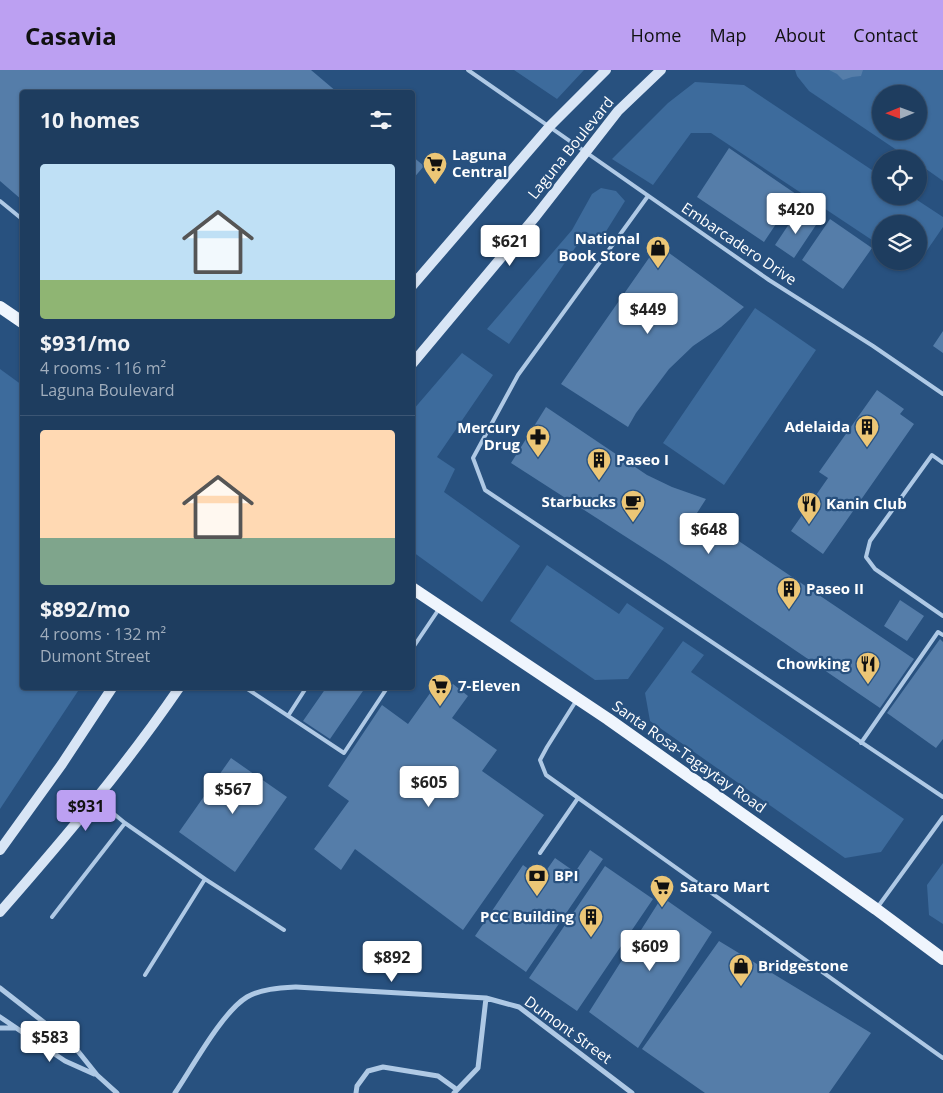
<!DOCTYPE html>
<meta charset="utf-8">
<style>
:root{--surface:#1e3d5f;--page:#264465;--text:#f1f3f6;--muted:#a1aebd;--line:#3c5674;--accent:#bca0f2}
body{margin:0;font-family:"Open Sans",sans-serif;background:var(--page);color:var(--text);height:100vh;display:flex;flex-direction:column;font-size:19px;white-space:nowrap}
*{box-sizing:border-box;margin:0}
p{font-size:16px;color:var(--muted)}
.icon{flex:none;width:28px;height:28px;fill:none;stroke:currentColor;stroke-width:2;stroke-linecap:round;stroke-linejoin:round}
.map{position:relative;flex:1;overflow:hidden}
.panel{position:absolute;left:20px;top:20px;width:395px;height:600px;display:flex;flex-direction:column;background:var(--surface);border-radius:5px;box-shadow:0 1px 4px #0004,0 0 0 1px var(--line)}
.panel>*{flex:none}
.needle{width:32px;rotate:269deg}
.tools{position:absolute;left:872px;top:15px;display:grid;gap:10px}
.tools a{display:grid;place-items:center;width:55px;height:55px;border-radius:50%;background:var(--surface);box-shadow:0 1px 4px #0004,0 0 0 1px var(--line);font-size:25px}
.price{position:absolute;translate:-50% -42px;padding:0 11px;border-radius:5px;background:#fff;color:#222;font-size:16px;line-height:32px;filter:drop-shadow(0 1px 2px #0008)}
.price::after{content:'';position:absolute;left:50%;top:30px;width:15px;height:11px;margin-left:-8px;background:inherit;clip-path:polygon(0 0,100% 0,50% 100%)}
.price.on{background:var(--accent);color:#111}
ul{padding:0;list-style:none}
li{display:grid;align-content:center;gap:10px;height:265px;padding:0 20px}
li+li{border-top:1px solid var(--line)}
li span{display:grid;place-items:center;height:155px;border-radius:5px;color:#555}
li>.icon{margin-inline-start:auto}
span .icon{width:90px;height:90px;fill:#fffc;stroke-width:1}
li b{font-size:21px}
h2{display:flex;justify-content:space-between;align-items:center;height:60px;padding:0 20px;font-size:21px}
header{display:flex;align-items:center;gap:30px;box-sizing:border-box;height:70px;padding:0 25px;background:var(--accent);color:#111}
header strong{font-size:24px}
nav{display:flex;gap:28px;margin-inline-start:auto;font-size:18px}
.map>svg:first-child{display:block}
.green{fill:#3d6b9c;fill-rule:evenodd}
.building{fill:#557da9}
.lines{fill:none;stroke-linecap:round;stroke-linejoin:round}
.service{stroke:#afc9e5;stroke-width:4}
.minor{stroke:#afc9e5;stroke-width:5}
.secondary{stroke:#d8e5f5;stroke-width:10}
.primary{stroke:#eff5fd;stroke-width:12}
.labels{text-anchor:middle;stroke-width:4.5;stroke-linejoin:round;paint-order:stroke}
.street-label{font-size:15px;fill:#fff;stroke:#28517f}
.poi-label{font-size:15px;font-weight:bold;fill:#fff;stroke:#28517f;text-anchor:start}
</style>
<header>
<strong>Casavia</strong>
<nav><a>Home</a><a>Map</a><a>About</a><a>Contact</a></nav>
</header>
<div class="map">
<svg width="943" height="1023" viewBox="0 0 943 1023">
<rect width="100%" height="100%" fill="#28517f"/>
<path class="green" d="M514,0h70l-27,29z
M795,0h148v111l-24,-17v-5h-9l-101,-68 -12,-15zM881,24h38v37h-38z
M695,12l49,3 137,91v20h30l32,21v10l-24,35 -7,-1h7v-37h-38v22l-170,-113h-20l-38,52 -41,-26 56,-56z
M601,118l15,3 9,10 -25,40 -14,-9 -77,112 -22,-15 85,-99 20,-36z
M755,238l61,42 -92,135 -61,-42z
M462,283l31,22 -56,82 18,12 -11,23 76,54 -38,56 -69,-50v-142z
M0,299l22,16v303h58l-80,121z
M547,495l72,49 8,-11 37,25 -36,51 -33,1 -85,-59z
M683,571l21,14 -13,17 213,147 -23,33 -36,6 -195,-137 -5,-28z
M943,793v61l-14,-9 -2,-30z"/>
<path class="building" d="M0,0h311l26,22h-315v108l-22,-19z
M829,0h34l-2,6 -9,1 -9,3 -6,-6z
M729,78l67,46 -32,48 -67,-45z
M412,86l12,10 -12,14z
M797,142l19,13 -22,33 -19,-13z
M830,149l42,29 -29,41 -41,-29z
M658,175l86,62 -23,20 -28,19 -24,23 -33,44 -8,14 -67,-43z
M943,261v22l-10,-7z
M877,320l27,19 -4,5 14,10 -91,130 -32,-23 37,-53 -9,-6z
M546,337l101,68 25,12 34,12 -9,14 217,146 -34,49 -215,-146 -154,-99z
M900,530l24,16 -17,25 -23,-15z
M940,569l3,3v97l-7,9 -49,-35z
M453,614l15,12 -16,22 45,32 -15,21 62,44 -81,115 -108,-81 -14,21 -27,-21 35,-48 -21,-15 54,-81 26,19 25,-35z
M326,618h39l-35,51 -27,-18z
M231,688l56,39 -52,75 -56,-40z
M590,780l13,9 -77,113 -51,-36 48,-71 18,13 14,-20 20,14z
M605,796l48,33 -76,112 -48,-33z
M662,827l50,35 -74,116 -49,-36z
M719,871l152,92 -42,60h-124l-63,-44z"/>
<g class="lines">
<path class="service" d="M468,0l301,210 104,66 70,48
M648,126l-130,179 -45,83 12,32 458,307
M0,131l22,18
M943,393l-11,-8 -62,86 -4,16 9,12 68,47
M412,579l27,-40
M246,618l98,65 43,-65
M576,631l-29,46 -7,13 6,15 397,283
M288,646l18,-28
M861,673l77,-111 5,3
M97,730l28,23 80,56 -60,96
M540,783l38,-55
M205,809l79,51
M877,838l66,-91
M52,847l73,-94"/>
<path class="minor" d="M0,918l73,57 24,30 20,18
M0,947l65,44 29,13
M0,958h15
M175,1023c17,-25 47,-81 72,-96 14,-8 32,-9 49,-10l190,11 33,9 113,86
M356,1023l1,-7 11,-15 15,-4 55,9 18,13
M454,1023l24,-25 8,-70"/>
<path class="secondary" d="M412,216l138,-160 56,-56
M412,294l124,-148 82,-105 43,-41
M0,780l62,-86 50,-76
M0,842c63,-72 125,-145 179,-224"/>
<path class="primary" d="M0,237l22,15
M412,518l196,131 268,190 67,50"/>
</g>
<defs>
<symbol id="supermarket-pin" viewBox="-11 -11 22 30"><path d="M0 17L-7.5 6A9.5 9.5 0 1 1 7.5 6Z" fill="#ecc676" stroke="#28517f"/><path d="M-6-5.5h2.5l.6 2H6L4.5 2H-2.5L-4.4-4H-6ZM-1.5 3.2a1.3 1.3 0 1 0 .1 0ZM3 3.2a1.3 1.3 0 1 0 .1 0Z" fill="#111"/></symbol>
<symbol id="shop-pin" viewBox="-11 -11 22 30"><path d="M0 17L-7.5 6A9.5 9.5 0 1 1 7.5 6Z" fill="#ecc676" stroke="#28517f"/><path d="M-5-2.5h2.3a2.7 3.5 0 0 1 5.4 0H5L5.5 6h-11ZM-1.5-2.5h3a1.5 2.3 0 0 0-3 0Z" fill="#111"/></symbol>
<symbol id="building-pin" viewBox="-11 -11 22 30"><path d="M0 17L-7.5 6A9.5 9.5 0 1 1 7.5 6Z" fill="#ecc676" stroke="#28517f"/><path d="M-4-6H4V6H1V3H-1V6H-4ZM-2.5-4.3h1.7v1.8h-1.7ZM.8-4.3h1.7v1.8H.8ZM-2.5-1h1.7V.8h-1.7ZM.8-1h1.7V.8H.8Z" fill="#111"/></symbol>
<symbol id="pharmacy-pin" viewBox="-11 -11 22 30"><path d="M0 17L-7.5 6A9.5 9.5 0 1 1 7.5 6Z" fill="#ecc676" stroke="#28517f"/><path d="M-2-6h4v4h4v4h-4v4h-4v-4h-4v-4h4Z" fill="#111"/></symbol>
<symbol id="cafe-pin" viewBox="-11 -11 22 30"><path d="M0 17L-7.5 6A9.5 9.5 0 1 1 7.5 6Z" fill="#ecc676" stroke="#28517f"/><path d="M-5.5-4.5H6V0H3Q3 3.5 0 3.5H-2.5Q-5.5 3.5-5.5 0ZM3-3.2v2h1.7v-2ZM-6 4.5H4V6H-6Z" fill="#111"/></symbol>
<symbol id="restaurant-pin" viewBox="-11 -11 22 30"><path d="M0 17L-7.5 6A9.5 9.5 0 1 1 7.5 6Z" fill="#ecc676" stroke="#28517f"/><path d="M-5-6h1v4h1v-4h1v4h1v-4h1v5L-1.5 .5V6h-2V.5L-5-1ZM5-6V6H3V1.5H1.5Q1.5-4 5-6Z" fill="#111"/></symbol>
<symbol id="bank-pin" viewBox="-11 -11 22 30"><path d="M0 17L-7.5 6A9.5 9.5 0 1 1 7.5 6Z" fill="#ecc676" stroke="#28517f"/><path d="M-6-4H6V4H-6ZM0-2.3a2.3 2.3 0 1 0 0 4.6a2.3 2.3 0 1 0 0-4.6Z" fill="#111"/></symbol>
</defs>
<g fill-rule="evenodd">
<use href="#supermarket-pin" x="421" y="80" width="28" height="38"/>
<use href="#shop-pin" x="644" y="164" width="28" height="38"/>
<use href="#building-pin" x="853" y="343" width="28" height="38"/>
<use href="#pharmacy-pin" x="524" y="353" width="28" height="38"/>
<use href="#building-pin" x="585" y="376" width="28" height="38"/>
<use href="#cafe-pin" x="619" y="418" width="28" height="38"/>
<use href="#restaurant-pin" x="795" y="420" width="28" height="38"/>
<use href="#building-pin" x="775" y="505" width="28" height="38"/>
<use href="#restaurant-pin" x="854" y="580" width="28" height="38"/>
<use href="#supermarket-pin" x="426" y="602" width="28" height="38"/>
<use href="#bank-pin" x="523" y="792" width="28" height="38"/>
<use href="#supermarket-pin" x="648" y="803" width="28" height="38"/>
<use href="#building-pin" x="577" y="833" width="28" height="38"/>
<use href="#shop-pin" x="727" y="882" width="28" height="38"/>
</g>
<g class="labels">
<g class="street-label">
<text transform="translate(571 78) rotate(-51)" y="5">Laguna Boulevard</text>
<text transform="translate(739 174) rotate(34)" y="5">Embarcadero Drive</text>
<text transform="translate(689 687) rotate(35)" y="5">Santa Rosa-Tagaytay Road</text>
<text transform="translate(568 960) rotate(36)" y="5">Dumont Street</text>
</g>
<g class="poi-label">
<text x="452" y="90">Laguna<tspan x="452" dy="17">Central</tspan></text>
<text x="640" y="174" text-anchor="end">National<tspan x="640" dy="17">Book Store</tspan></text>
<text x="850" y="362" text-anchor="end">Adelaida</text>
<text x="520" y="363" text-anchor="end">Mercury<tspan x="520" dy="17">Drug</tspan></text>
<text x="616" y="395">Paseo I</text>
<text x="616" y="437" text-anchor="end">Starbucks</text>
<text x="826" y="439">Kanin Club</text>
<text x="806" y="524">Paseo II</text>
<text x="850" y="599" text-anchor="end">Chowking</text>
<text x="458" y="621">7-Eleven</text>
<text x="554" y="811">BPI</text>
<text x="680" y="822">Sataro Mart</text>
<text x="574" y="852" text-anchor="end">PCC Building</text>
<text x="758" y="901">Bridgestone</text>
</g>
</g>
</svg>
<div class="tools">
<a><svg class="needle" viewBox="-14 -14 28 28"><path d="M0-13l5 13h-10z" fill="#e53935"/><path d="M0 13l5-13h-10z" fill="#a1aebd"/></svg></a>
<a><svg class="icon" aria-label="locate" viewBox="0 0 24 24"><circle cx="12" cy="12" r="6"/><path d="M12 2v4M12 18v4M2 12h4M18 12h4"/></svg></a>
<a><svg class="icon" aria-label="layers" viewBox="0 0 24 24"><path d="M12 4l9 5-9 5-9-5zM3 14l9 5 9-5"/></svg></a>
</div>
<b class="price" style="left:796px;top:165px">$420</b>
<b class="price" style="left:510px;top:197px">$621</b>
<b class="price" style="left:648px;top:265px">$449</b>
<b class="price" style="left:709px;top:485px">$648</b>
<b class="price" style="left:429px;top:738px">$605</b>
<b class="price" style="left:233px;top:745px">$567</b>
<b class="price on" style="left:86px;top:762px">$931</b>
<b class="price" style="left:650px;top:902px">$609</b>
<b class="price" style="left:392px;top:913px">$892</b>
<b class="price" style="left:50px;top:993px">$583</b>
<section class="panel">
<h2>10 homes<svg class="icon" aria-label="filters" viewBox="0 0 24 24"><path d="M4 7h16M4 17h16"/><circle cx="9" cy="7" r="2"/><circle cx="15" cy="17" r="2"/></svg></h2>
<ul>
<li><span style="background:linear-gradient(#bfe0f5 75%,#8fb573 0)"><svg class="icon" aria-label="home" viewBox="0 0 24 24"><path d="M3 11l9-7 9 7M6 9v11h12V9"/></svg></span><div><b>$931/mo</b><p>4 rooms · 116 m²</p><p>Laguna Boulevard</p></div></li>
<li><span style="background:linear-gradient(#ffd9b3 70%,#7fa58c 0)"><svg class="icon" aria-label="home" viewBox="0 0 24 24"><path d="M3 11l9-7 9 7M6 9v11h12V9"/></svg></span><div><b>$892/mo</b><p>4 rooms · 132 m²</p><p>Dumont Street</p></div></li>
</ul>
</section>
</div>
